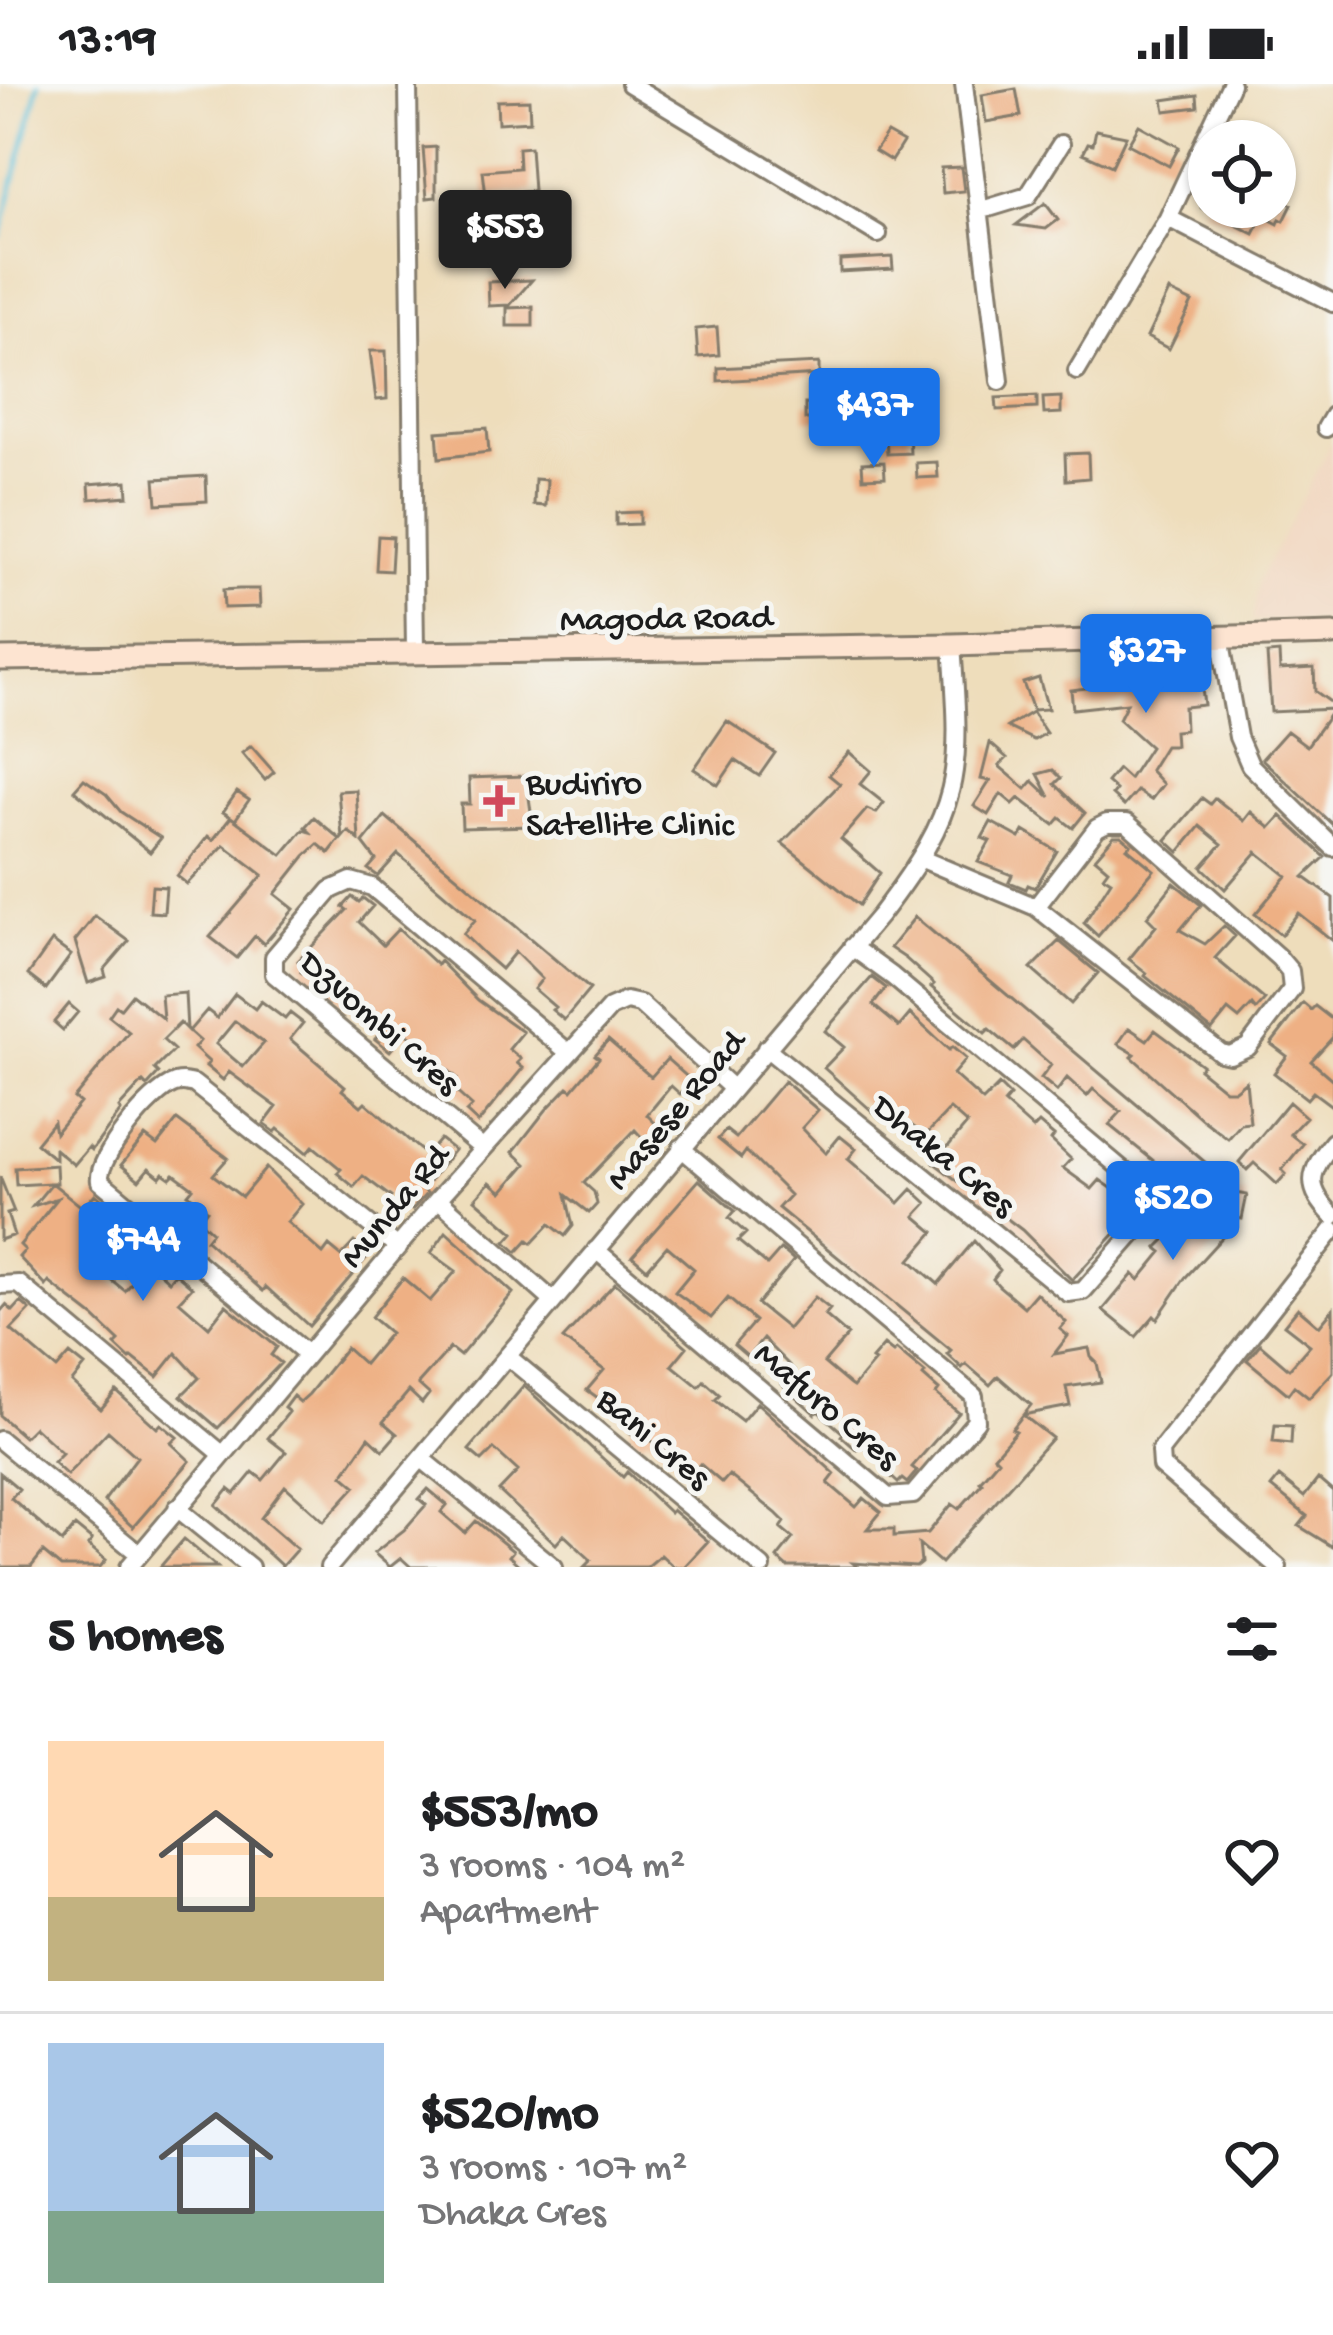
<!DOCTYPE html>
<meta charset="utf-8">
<style>
:root{--surface:#fff;--page:#f2f2f2;--text:#202124;--muted:#757577;--line:#e0e0e0;--accent:#1a73e8}
body{margin:0;font-family:"Gochi Hand",sans-serif;background:var(--page);color:var(--text);height:100vh;display:flex;flex-direction:column;font-size:45px;white-space:nowrap}
*{box-sizing:border-box;margin:0}
p{font-size:39px;color:var(--muted)}
.icon{flex:none;width:66px;height:66px;fill:none;stroke:currentColor;stroke-width:2;stroke-linecap:round;stroke-linejoin:round}
.map{position:relative;height:1483px;overflow:hidden}
.drawer{display:flex;flex-direction:column;background:var(--surface);flex:1}
.drawer>*{flex:none}
.controls{position:absolute;left:1188px;top:36px;display:grid;gap:24px}
.controls a{display:grid;place-items:center;width:108px;height:108px;border-radius:50%;background:var(--surface);box-shadow:0 3px 9px #0004;font-size:60px}
.price{position:absolute;translate:-50% -102px;padding:0 27px;border-radius:12px;background:var(--accent);color:#fff;font-size:39px;line-height:78px;filter:drop-shadow(0 3px 6px #0008)}
.price::after{content:'';position:absolute;left:50%;top:72px;width:36px;height:27px;margin-left:-18px;background:inherit;clip-path:polygon(0 0,100% 0,50% 100%)}
.price.active{background:#222;color:#fff}
ul{padding:0;list-style:none}
li{display:flex;align-items:center;gap:36px;height:300px;padding:0 48px}
li+li{border-top:3px solid var(--line)}
li span{display:grid;place-items:center;flex:none;width:336px;height:240px;border-radius:0px;color:#555}
li>.icon{margin-inline-start:auto}
span .icon{width:144px;height:144px;fill:#fffc;stroke-width:1}
li b{font-size:51px}
h2{display:flex;justify-content:space-between;align-items:center;height:144px;padding:0 48px;font-size:51px}
.status{display:flex;justify-content:space-between;align-items:center;height:84px;padding:0 60px;background:var(--surface);direction:ltr}
.status svg{height:33px;fill:currentColor}
.map>svg:first-child{display:block}
.built{fill:#f1d5bd}
.lines{fill:none;stroke-linecap:round;stroke-linejoin:round}
.stream{stroke:#60c4de;stroke-width:4.5}
.building{fill:#eeb084;fill-rule:evenodd}
.street-casing{stroke:#857c6c;stroke-width:22}
.secondary-casing{stroke:#857c6c;stroke-width:27}
.street{stroke:#fff;stroke-width:16}
.secondary{stroke:#fde4d1;stroke-width:21}
.poi-dot{fill:#d1495b;stroke:#f6f6f2;stroke-width:4.5}
.labels{text-anchor:middle;stroke-width:10;stroke-linejoin:round;paint-order:stroke}
.street-label{font-size:36px;fill:#1c1c1c;stroke:#f6f6f2}
.poi-label{font-size:36px;fill:#1c1c1c;stroke:#f6f6f2;text-anchor:start}
</style>
<div class="status"><b>13:19</b><svg viewBox="0 0 49 12"><path d="M0 12V9h3v3zM5 12V6h3v6zM10 12V3h3v9zM15 12V0h3v12zM26 1h20v11H26zM47 4h2v5h-2z"/></svg></div>
<div class="map">
<svg width="1333" height="1483" viewBox="0 0 1333 1483">
<rect width="100%" height="100%" fill="#f6f6f2"/>
<filter id="ink" filterUnits="userSpaceOnUse"><feTurbulence type="fractalNoise" baseFrequency=".00833" numOctaves="2"/><feDisplacementMap in="SourceGraphic" scale="24" xChannelSelector="R" yChannelSelector="G"/><feConvolveMatrix kernelMatrix="1 2 1 2 8 2 1 2 1" color-interpolation-filters="sRGB"/></filter>
<filter id="wash" filterUnits="userSpaceOnUse"><feTurbulence type="fractalNoise" baseFrequency=".004" numOctaves="4" result="noise"/><feDisplacementMap in="SourceGraphic" scale="48" xChannelSelector="R" yChannelSelector="G"/><feGaussianBlur stdDeviation="2.7" result="paint"/><feColorMatrix in="noise" values="0 0 0 0 0 0 0 0 0 0 0 0 0 0 0 0 0 1.4 0 .05"/><feComposite in="paint" operator="in"/></filter>
<g filter="url(#wash)">
<rect width="100%" height="100%" fill="#edb"/>
<path class="built" d="M1333,356v181h-80l5,-39z"/>
<g class="lines">
<path class="stream" d="M0,152l39,-152"/>
</g>
<g id="blocks">
<path class="building" d="M1016,5l5,27 -35,6 -4,-27z
M1197,11l1,12 -33,4 -2,-11z
M529,16l1,21 -32,2 -1,-22z
M1139,41l40,22 -10,19 -41,-22z
M1096,46l30,6 -14,30 -29,-13 5,-10 5,1z
M887,49l16,9 -12,19 -16,-10z
M436,63v50l-9,1 -4,-50z
M530,63l3,44 -47,5 -3,-25 36,-3 -1,-20z
M1275,72l17,9 -17,28z
M961,83l3,24 -21,2 -2,-25z
M1275,112l17,9 -8,16 -4,-2 -2,5 -15,-8 -9,18 -54,-27h75z
M1045,119l13,17 -12,9 -30,-4z
M892,173l1,12 -53,3v-12z
M532,196l-22,25 -21,1 -1,-24z
M1169,207l23,11 -23,47 -22,-12z
M533,223v19h-26v-18z
M717,243l2,28 -21,2 -2,-28z
M370,267h16l1,48 -11,1z
M819,279v12l-101,6v-13z
M1037,312v12l-40,2 -1,-12z
M1061,313v16l-17,1 -1,-16z
M805,320l35,2 1,13h-36z
M487,344l2,24 -50,6 -2,-26z
M909,347l1,22 -23,1 -1,-22z
M1088,369l1,25 -23,2 -1,-26z
M884,378l1,15 -22,1 -1,-15z
M937,378l1,15 -21,1 -1,-15z
M206,392l1,25 -50,3 -2,-25z
M535,395l12,1 -1,26 -12,-1z
M127,397l1,15 -38,3 -1,-15z
M640,428v12l-24,1v-12z
M378,452l15,1 -2,34 -15,-1z
M239,505h20l1,18 -36,1 -1,-18z
M1279,569l1,17 34,-2 1,23 18,13v5l-62,3 -4,-58z
M1131,581v4l53,-2v6l16,-1 4,33 -20,2 1,23 -11,1 1,15h-10l-15,24 13,14 -12,16 -14,-9 -13,15 -12,-11 4,-5 -9,-8 11,-13 11,10 21,-32 -31,-28 8,-16 -54,6 -2,-19 46,-6 -1,-18z
M1039,594l9,31 -15,1 -10,-27z
M1333,626v115l-71,-66 25,-28 20,15z
M1032,628l14,21 -12,7 -27,-13z
M727,637l48,32 -16,23 -24,-16 -17,25 -24,-16z
M990,659l17,15 -8,8 27,23 7,-8 17,16 -12,-23 15,-4 8,8 -6,6 30,29 -12,15 -13,-10 -6,7 -35,-27 -6,6 -12,-10 -13,21 -14,-9 16,-25 -9,-2z
M251,662l23,26 -9,8 -23,-27z
M849,668l22,19 -11,13 24,19 -8,10 -9,-4 -26,30 39,34 -21,32 -77,-62 58,-59 -11,-9z
M526,692l7,50 -71,2 -1,-24h9l-1,-26z
M84,695l22,15 15,18 40,26 -11,14 -76,-62z
M356,706l3,50 -11,-9 -6,7 -4,-47z
M237,708l12,8 -14,20 -12,-8z
M1202,714l8,6 5,-6 29,23 7,-9 19,16 11,-12 44,41 -21,20 29,21v43l-35,-28 -17,22 -26,-21 32,-38 -30,-24 -32,37 -23,-22 20,-23 -22,-18 -21,26 -13,-12z
M385,732l205,173 -26,31 -12,-10 3,-3 -21,-18 8,-10 -27,-27 -14,17 -14,-12 -24,-23 12,-14 -77,-66 -20,22 -10,-7 8,-9 -13,-17z
M231,733l51,38 21,-25 7,2 -5,-5 9,-10 26,22 -11,14 -11,-9 -13,12 -30,38 19,15 -30,35 -9,-8 -18,22 -27,-21 53,-62 -39,-30 -37,39 -10,-8 31,-40 5,4z
M991,738l29,16 4,-7 33,20 -22,37 -7,-3 -2,4 -17,-7 3,-7 -34,-13 12,-21 -8,-3z
M1114,752h7l10,8 -4,4 27,22 -56,66 -14,-13 27,-42 -8,-5 5,-7 -13,-11z
M1174,799l27,22 -21,25 25,14 19,-18 11,10 -20,22 50,42 -9,10 -4,-5 -13,14 -11,-9 -16,20 -67,-54 2,-3 -18,-14 27,-33 -9,-9z
M152,802l14,1 -2,26 -14,-1z
M352,813l7,5 4,-4 10,8 -14,16 24,23 15,-16 39,36 3,-4 38,39 45,32 -14,17 12,10 -4,4 6,5 -45,55 -12,-11 6,-6 -22,-20 7,-8 -20,-17 3,-3 -35,-25 -15,18 -15,-12 5,-6 -79,-61 4,-4 -7,-7 49,-51 -4,-3z
M95,832l34,25 -25,29 2,7 -18,6 -13,-42z
M915,833l291,246 -25,27 -18,3 12,-15 -66,-53 12,-13 -28,-23 -6,7 -20,-18 -10,13 -16,-13 10,-13 -28,-25 -9,10 -25,-21 -4,4 -54,-46 3,-3 -29,-26 -15,-10z
M52,857l19,14 -25,34 -18,-14z
M1059,857l39,32 -27,31 -40,-35z
M872,893l14,11 -13,17 26,22 11,-13 39,36 3,-3 14,12 -13,15 30,27 16,-16 11,11 -6,7 29,26 6,-6 15,13 -3,4 20,19 -8,9 29,21 8,-9 34,24 -5,6 4,4 -61,66 -50,-50 -88,-67 33,-39 -17,-15 -25,27 -33,-26 -10,10 -58,-52 20,-21 -19,-16z
M185,909l2,37 -7,-7 -17,17 11,10 -19,19 4,4 -12,13 -4,-4 -24,26 2,3 -29,39 -3,-3 -15,18 -19,-16v10l-19,-16 17,-21 2,11 25,-30 -6,-5 55,-66 -20,-16 7,-10 4,3 12,-15 31,25 -2,-24z
M235,910l20,15 6,-8 24,18 5,-6 13,10 -13,16 55,47 -3,4 19,16 4,-4 61,53 14,-16 14,11 -31,39 4,4 -15,17 -5,-4 -5,6 -14,-11 3,-4 -28,-21 -9,11 -17,-14 4,-4 -28,-23 -6,7 -29,-24 -3,3 -11,-8 13,-17 -48,-35 -6,8 -17,-14 3,-4 -15,-14 6,-7 -11,-10 18,-21 10,8zM235,937l29,22 -21,24 -27,-23z
M1303,919l8,7 4,-4 18,14v17l-22,24 22,19v27l-20,-15 -6,7 -33,-26 13,-17 -16,-12z
M69,920l9,8 -15,18 -9,-8z
M1129,944l18,12 8,-10 47,35 -3,4 26,21h10l11,-9 4,42 -9,1 -13,15 -26,-20 -70,-62 3,-3 -17,-10z
M608,956l43,37 16,-18 25,22 -12,13 -9,-8 -24,29 15,15 -14,14 -13,-14 -51,53 10,9 3,12 -8,9 -23,-18 7,31 -8,10 -15,-12 -18,19 -4,-3 -11,12 -11,-10 8,-9 -39,-34 15,-17 12,10 24,-28 -13,-12 33,-42 22,-23 4,3 27,-32 -4,-3z
M784,997l34,29 -16,18 24,25 14,-17 16,13 -8,10 51,44 13,-14 15,14 -12,13 19,16 -24,28 28,24 36,-43 26,29 -7,9 6,7 25,21 12,-14 30,29 -6,7 8,7 -14,18 35,-6 2,9 6,6 4,19 -35,5 4,19 -47,9 8,-10 -33,-29 -8,9 -24,-21 -4,4 -15,-14 4,-4 -173,-142 12,-13 -44,-44 -5,7 -23,-19 8,-9 10,8z
M1289,1018l17,15 -16,17 13,10 -21,26 4,4 -9,10 -23,-21 -7,7 -8,-8z
M177,1036l51,38 -15,17 29,22 24,-29 36,36 -15,18 36,32 6,-8 12,10 13,-14 15,13 -60,71 -43,-39 -3,4 -57,-51 6,-8 -13,-12 8,-10 -19,-16 5,-6 -19,-14 -4,4 -7,-5 -3,4 -11,-9 -10,12 -18,-15 24,-29 12,9z
M56,1081l1,18h-5l31,25 12,-14 17,15 -6,7 20,16 -31,35 30,24 24,-28 20,18 7,-8 16,14 -13,14 30,26 17,-22 51,42 -6,8 10,8 -63,65 -37,-32 18,-18 -23,-25 -19,24 -25,-20 -2,2 -15,-14 4,-4 -25,-24 -45,-35 -3,4 -27,-29 6,-7 -5,-5 38,-47 -25,8 19,-23 -36,2 -1,-17z
M0,1093l14,35 -7,2 7,21 -14,5z
M699,1096l36,31 -6,7 17,15 -8,8 29,24 14,-16 13,11 -37,44 31,25 27,-32 15,12 -5,6 23,20 -24,28 26,22 3,2 22,-26 -3,-2 12,-14 9,7 3,-3 29,24 -2,3 16,14 -3,4 23,19 -47,54 5,4 -10,12 -5,-4 -4,4 -12,-11 3,-3 -28,-24 -4,5 -16,-14 2,-3 -25,-22 -3,3 -33,-30 12,-14 -31,-31 -15,18 -14,-12 21,-24 -27,-23 -17,20 -36,-26 19,-23 -27,-23 -20,23 -15,-13z
M1229,1108l18,3 -5,24 -35,-6 20,19 -42,46 -28,41 -3,-3 -18,21 -33,-27 30,-36 6,6 23,-28 -5,-4 42,-42 -4,-3 8,-9 24,5z
M446,1148l67,61 -53,63 -10,-8 -32,36 11,10 -7,9 -13,-12 -26,31 14,12 -14,16 -14,-13 -26,38 13,11 -32,35 -39,-35 -24,32 36,31 -15,17 -66,-61 13,-16 6,5 18,-22 10,8 23,-28 -18,-14 21,-26 -5,-4 9,-12 7,6 9,-8 37,-46 18,16 26,-31 -19,-16 32,-39 27,23 26,-30 -25,-18z
M615,1199l72,64 -15,18 27,22 5,-6 16,14 -5,5 27,21 15,-18 78,71 -7,9 28,24 8,-9 17,14 -14,17h27v7l34,-3 24,-29 7,5 23,-26 -2,-2 18,-21 -4,-4 22,-25 -4,-2 11,-14 29,23 -111,125 -22,-19 2,19 -5,4 -63,-4 5,4h-71l-10,-9 16,-20 -12,-10 4,-6 -9,-9 -47,-38 -7,8 -22,-19 -8,10 -45,-37 -5,6 -14,-12 6,-7 -47,-34 17,-20 -41,-31z
M21,1218l9,8 -19,20 46,39 13,-15 15,12 -13,16 29,27 15,-18 41,37 4,-4 16,13 -6,6 19,18 -57,66 -29,-26 33,-44 -29,-26 -41,44 -14,-13 9,-9 -28,-26 -10,10 -24,-21v-104l6,-7 7,6z
M1298,1224l21,18 14,-17v63l-24,26 -15,-12 -6,8 -41,-34 13,-16 29,25 21,-24 -26,-20z
M524,1302l99,91 4,-5 43,41 2,-3 36,31 -24,26h-10l-13,-12 -14,12h-63l7,-7 -27,-25 -8,9 -57,-53 19,-20 -24,-22 -12,12 -13,-11z
M1275,1341l17,1 -1,18 -18,-2z
M0,1389l19,16 -8,9 51,44 13,-16 17,14 -4,5 18,15 -6,7h-39l-18,-15 -12,15h-31z
M1279,1393l25,20 14,-18 15,13v55l-34,-21 8,-10 -36,-29z
M428,1405l19,16 -6,7 24,21 11,-12 37,30 -4,5 12,11h-110l-10,-9 -11,9 -16,-14 30,-23 22,-25 -7,-6z
M184,1455l33,28h-57z"/>
</g>
</g>
<g filter="url(#ink)">
<use href="#blocks" fill-opacity="0" stroke="#857c6c" stroke-width="3"/>
<g class="lines">
<defs>
<path id="street" d="M408,0l7,567
M630,0l248,150
M964,0l36,297
M982,126l46,-14 33,-52
M1168,134l165,85
M1077,287l91,-153 63,-134
M1326,344l7,-12
M1220,553l18,100 12,28 83,82
M922,775l114,48 185,146 9,2 18,-8 44,-58 -2,-18 -11,-13 -152,-135h-20l-10,5 -61,79
M766,964l302,245 15,-2 69,-79 -3,-20 -257,-216 -40,-29
M1333,1058c-25,31 -28,45 0,74
M482,1064l-208,-174v-17l57,-67 20,-9 21,6 197,166
M438,1115l115,102
M596,1166l292,247 25,-2 63,-74 -2,-25 -293,-248
M0,1201l19,-1 203,170
M307,1270l-207,-173c-4,-22 51,-90 75,-98 8,-2 10,-1 19,1l204,163
M507,1272l255,211
M0,1356l139,114
M421,1374l133,109
M177,1424l73,59
M129,1483l309,-368 172,-191 16,-7 14,3 92,84
M329,1483l551,-652c82,-108 82,-137 72,-270
M1278,1483l-117,-101 -1,-15 173,-221"/>
<path id="secondary" d="M0,575l952,-14 381,-11"/>
</defs>
<use href="#street" class="street-casing"/>
<use href="#secondary" class="secondary-casing"/>
<use href="#street" class="street"/>
<use href="#secondary" class="secondary"/>
</g>
</g>
<path class="poi-dot" d="M493 699h12v12h12v12h-12v12h-12v-12h-12v-12h12z"/>
<g class="labels">
<g class="street-label">
<text transform="translate(666 531) rotate(-1)" y="13">Magoda Road</text>
<text transform="translate(382 936) rotate(41)" y="13">Dzvombi Cres</text>
<text transform="translate(673 1024) rotate(-50)" y="13">Masese Road</text>
<text transform="translate(946 1069) rotate(39)" y="13">Dhaka Cres</text>
<text transform="translate(392 1120) rotate(-50)" y="13">Munda Rd</text>
<text transform="translate(829 1319) rotate(40)" y="13">Mafuro Cres</text>
<text transform="translate(656 1352) rotate(40)" y="13">Bani Cres</text>
</g>
<g class="poi-label">
<text x="526" y="709">Budiriro<tspan x="526" dy="41">Satellite Clinic</tspan></text>
</g>
</g>
</svg>
<div class="controls">
<a><svg class="icon" aria-label="locate" viewBox="0 0 24 24"><circle cx="12" cy="12" r="6"/><path d="M12 2v4M12 18v4M2 12h4M18 12h4"/></svg></a>
</div>
<b class="price active" style="left:505px;top:208px">$553</b>
<b class="price" style="left:874px;top:386px">$437</b>
<b class="price" style="left:1146px;top:632px">$327</b>
<b class="price" style="left:1173px;top:1179px">$520</b>
<b class="price" style="left:143px;top:1220px">$744</b>
</div>
<section class="drawer">
<h2>5 homes<svg class="icon" aria-label="filters" viewBox="0 0 24 24"><path d="M4 7h16M4 17h16"/><circle cx="9" cy="7" r="2"/><circle cx="15" cy="17" r="2"/></svg></h2>
<ul>
<li><span style="background:linear-gradient(#ffd9b3 65%,#c2b280 0)"><svg class="icon" aria-label="home" viewBox="0 0 24 24"><path d="M3 11l9-7 9 7M6 9v11h12V9"/></svg></span><div><b>$553/mo</b><p>3 rooms · 104 m²</p><p>Apartment</p></div><svg class="icon" aria-label="heart" viewBox="0 0 24 24"><path d="M12 20l-8-8c-3-5 5-10 8-4 3-6 11-1 8 4z"/></svg></li>
<li><span style="background:linear-gradient(#a9c7e8 70%,#7fa58c 0)"><svg class="icon" aria-label="home" viewBox="0 0 24 24"><path d="M3 11l9-7 9 7M6 9v11h12V9"/></svg></span><div><b>$520/mo</b><p>3 rooms · 107 m²</p><p>Dhaka Cres</p></div><svg class="icon" aria-label="heart" viewBox="0 0 24 24"><path d="M12 20l-8-8c-3-5 5-10 8-4 3-6 11-1 8 4z"/></svg></li>
</ul>
</section>
